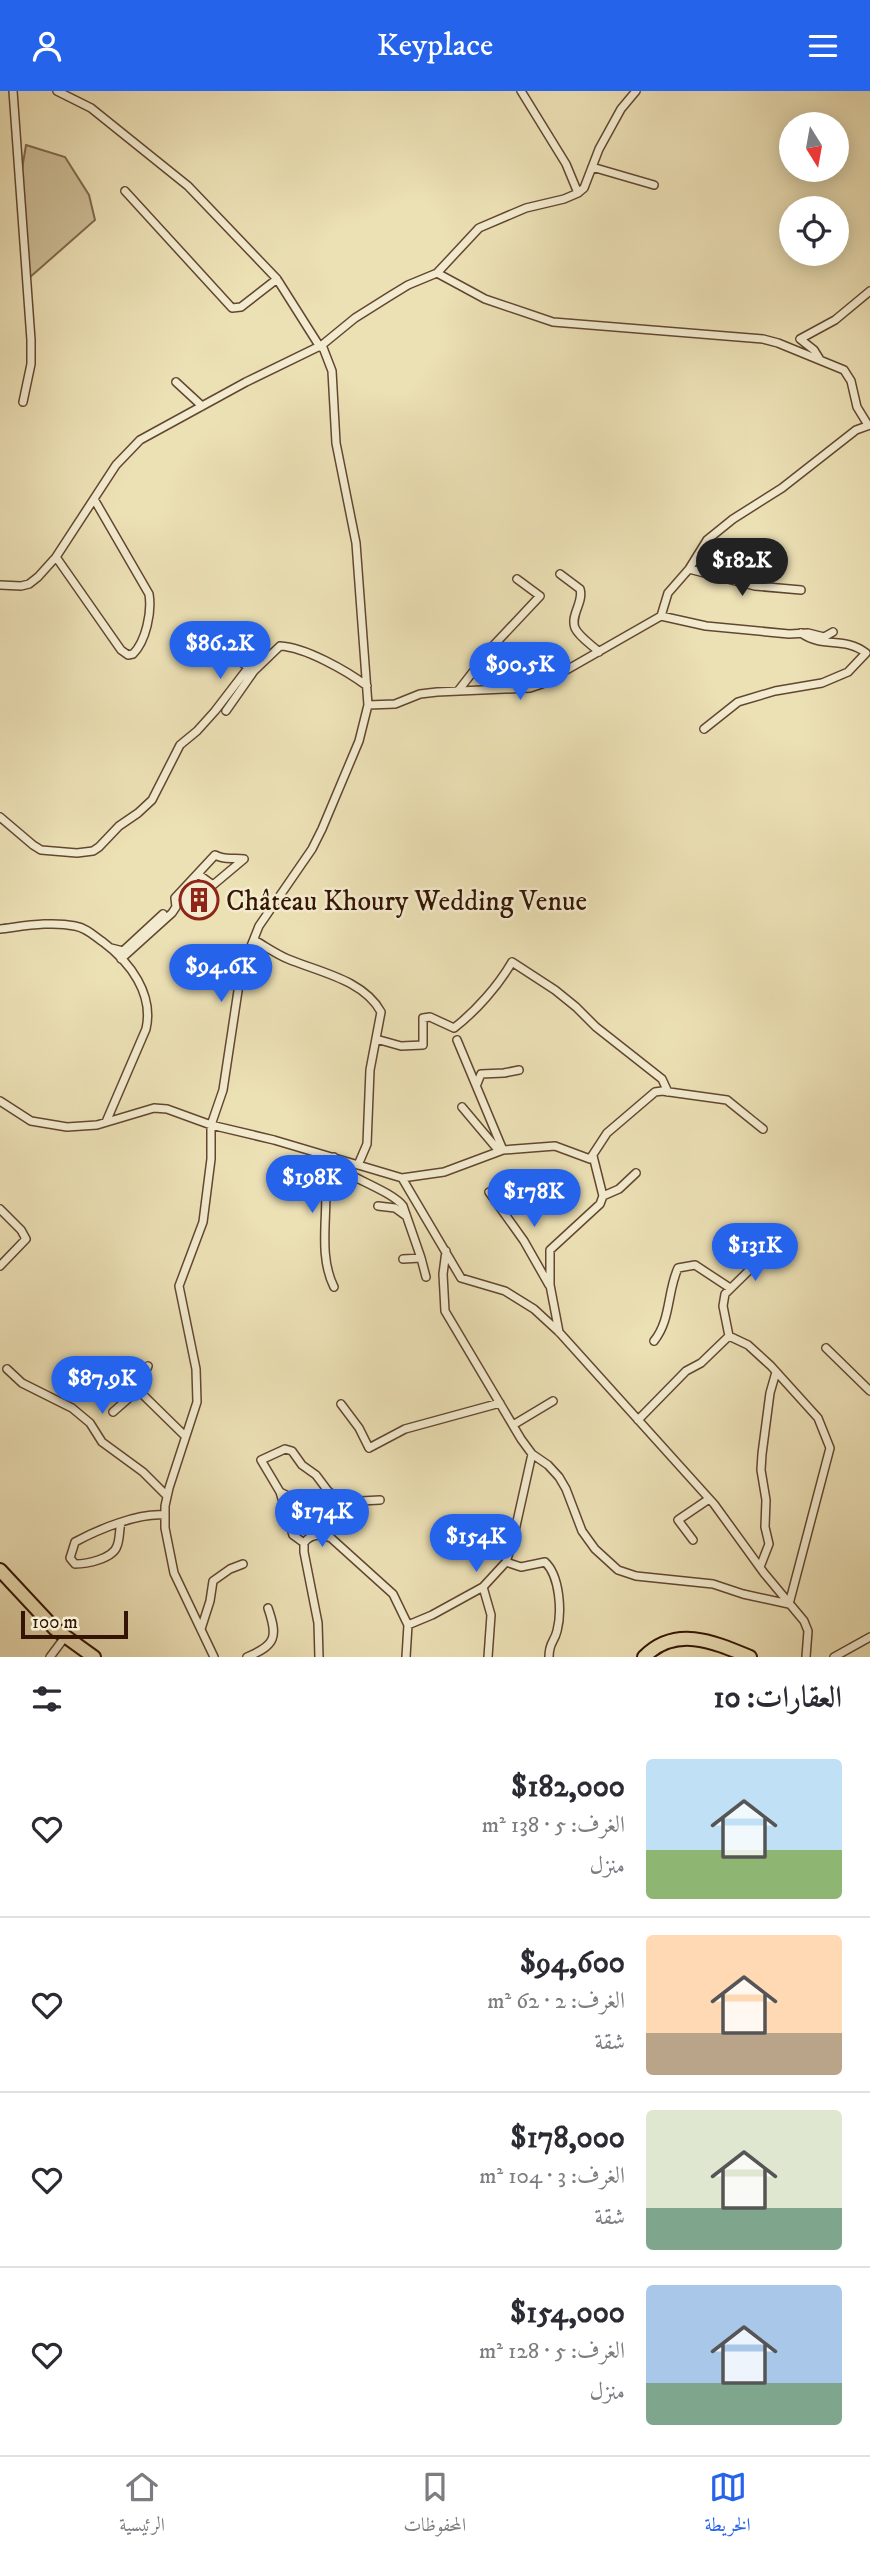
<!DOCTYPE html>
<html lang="ar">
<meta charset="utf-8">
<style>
:root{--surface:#fff;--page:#f2f2f3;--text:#2b2b33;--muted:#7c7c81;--line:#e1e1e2;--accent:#2563eb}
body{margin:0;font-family:"IM FELL DW Pica",Amiri,serif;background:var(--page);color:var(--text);direction:rtl;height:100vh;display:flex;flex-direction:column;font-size:26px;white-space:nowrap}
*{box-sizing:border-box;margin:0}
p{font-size:23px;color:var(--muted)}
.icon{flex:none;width:38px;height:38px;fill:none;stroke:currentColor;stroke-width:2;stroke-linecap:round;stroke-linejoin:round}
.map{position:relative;height:1566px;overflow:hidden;direction:ltr}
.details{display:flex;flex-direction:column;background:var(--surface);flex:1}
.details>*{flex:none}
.needle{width:46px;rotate:169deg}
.tools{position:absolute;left:779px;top:21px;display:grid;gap:14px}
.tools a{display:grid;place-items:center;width:70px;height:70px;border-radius:50%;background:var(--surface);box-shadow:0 4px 18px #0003;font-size:35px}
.scale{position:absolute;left:21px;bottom:18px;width:107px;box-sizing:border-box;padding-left:7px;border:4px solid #341404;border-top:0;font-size:19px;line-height:24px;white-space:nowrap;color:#341404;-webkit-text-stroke:5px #f3ebcf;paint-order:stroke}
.price{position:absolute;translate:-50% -60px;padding:0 16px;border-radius:24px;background:var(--accent);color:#fff;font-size:23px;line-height:46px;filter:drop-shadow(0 2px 4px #0008)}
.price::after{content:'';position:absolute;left:50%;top:42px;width:21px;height:16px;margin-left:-10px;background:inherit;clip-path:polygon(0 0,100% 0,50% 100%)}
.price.active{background:#222;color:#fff}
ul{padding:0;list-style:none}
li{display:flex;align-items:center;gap:21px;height:175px;padding:0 28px}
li+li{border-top:2px solid var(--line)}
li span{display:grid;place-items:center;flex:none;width:196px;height:140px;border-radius:7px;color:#555}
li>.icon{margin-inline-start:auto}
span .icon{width:84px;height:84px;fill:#fffc;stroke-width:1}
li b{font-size:30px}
h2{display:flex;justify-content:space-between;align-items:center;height:84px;padding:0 28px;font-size:30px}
header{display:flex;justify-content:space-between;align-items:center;height:91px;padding:0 28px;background:var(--accent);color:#fff;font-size:32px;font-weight:600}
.dock{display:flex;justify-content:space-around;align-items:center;height:98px;border-top:2px solid var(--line);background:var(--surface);font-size:19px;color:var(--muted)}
.dock a{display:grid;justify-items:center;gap:4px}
.dock .active{color:var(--accent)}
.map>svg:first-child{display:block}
.green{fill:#cdbd97;stroke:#80684e;stroke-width:2}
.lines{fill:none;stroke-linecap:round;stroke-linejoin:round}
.minor-casing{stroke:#624730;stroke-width:10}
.trunk-casing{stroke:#341404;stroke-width:16}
.minor{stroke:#f3ebcf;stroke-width:7}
.trunk{stroke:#ece0b5;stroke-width:12}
.labels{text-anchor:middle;stroke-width:5;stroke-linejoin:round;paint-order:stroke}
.poi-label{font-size:28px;fill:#341404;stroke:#f3ebcf;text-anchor:start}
</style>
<header><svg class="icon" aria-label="menu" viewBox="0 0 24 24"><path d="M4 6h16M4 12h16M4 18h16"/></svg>Keyplace<svg class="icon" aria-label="person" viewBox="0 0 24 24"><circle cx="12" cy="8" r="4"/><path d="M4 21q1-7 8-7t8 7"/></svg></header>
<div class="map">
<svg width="870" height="1566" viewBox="0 0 870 1566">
<rect width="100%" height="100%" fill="#ece0b5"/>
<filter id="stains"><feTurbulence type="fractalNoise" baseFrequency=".00286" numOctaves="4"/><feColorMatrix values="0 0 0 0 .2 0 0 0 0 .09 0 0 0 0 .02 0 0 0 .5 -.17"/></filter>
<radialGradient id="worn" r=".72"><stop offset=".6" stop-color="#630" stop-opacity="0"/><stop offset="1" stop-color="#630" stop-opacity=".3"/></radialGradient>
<path class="green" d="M26,54l39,12 24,38 6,25 -66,58 -10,-91z"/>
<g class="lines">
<defs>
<path id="minor" d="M13,0l18,249v24l-8,38
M57,0l34,17 97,78 89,93 43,68
M521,0l45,73 12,29
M592,76l62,18
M125,100l107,117 9,-1 36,-28
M437,182l48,26 68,23 210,17 15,4 66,27 7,11 6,26 11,18
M819,267l-5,-8 -14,-11 35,-19 35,-29
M176,291l26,24
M56,466l65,93 7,5 5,-1c13,-13 19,-42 16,-60l-55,-95
M689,478l66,17 46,4
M560,483l20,15c4,13 -10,26 -5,39 4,9 17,17 24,24
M0,494l21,1 8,-2 9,-7 18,-20 60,-92 24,-25 106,-58 76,-37 33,-27 35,-22 18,-11 29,-12 42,-45 47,-20 38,-9 14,-6 6,-5 15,-39 22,-40 15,-18
M661,525l7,-23 21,-24 18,-29 26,-21 49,-31 74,-58 14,-5
M225,560l26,18
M458,600l35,-45 47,-50 -23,-17
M368,614l27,-1 25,-10 17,-2 93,-4 12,-4 119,-68 45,10 83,8 19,-1 16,4 9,-5
M226,620l28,-40 26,-25c25,1 67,25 87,40
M704,638l34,-27 37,-11 47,-8 26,-11 18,-19c-22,-17 -43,-4 -65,-20
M0,726l33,28 8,5 36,3 16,-2 6,-4 20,-21 19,-13 14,-13 28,-55 17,-14 18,-20 33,-43
M0,838c25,-3 51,-8 75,-3 12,2 19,10 28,16 27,20 51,52 43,87l-40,93
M254,849c11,6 22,14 34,19 31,13 76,21 93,53l-11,58 -3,74 -9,21
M111,857l12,3 40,-37
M121,868l51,-46 4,-6 -1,-9 40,-43c11,6 18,2 29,4l-31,26 -15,-11
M376,948l25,7 22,-1v-27l7,-1 24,11c22,-17 44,-42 58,-66l43,28 21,17 20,20 66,52 6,13
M457,949l46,110
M477,993l4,-10 23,-1 15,-3
M0,1010l31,20 36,6 30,-2 57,-17 13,1 44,16 63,15 128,38 59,100 44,13 29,18 25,23 155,172 50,69 40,48 4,10 -2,26
M462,1016l37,44
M334,1066l2,9c17,13 57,26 67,40l18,52 -18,1
M402,1087l42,-6 59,-22 52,-4 35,13 17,-26 48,-41 7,-1 65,9 36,29
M489,1101l35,49 25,44
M603,1105l16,-7 17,-16
M378,1115l17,2 11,8
M0,1118l21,21 5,9 -26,27
M446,1160l-3,23 2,37 76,128 11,15 16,11 11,12 7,12 16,42 13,18 23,21 18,6 77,8 30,10 46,10 41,-156 -12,-30 -47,-52 -23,-21 -19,-9 -28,27 -15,8 -48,49
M421,1167l5,19
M334,1196c-18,-36 -3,-80 -10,-119l12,-2
M559,1241l-9,-47v-35l50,-46 3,-8 -10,-40
M729,1245l-6,-30 2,-12 52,-51 4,-9
M654,1250c17,-21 13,-49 24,-73l17,-3 35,23
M826,1257l44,43
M148,1275l-10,24 47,46
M7,1278l15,14 50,25 18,15 12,19 41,30 24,24
M341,1313l18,24 10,20 36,-19 95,-26
M113,1321l25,-22
M513,1334l40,-24
M280,1401l-19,-32 24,-11 7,2 10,14 14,10 12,16 14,11 38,-2
M121,1432c-2,7 -1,16 -4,23 -4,13 -31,18 -42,18l-5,-6 5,-16c24,-13 63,-29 89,-27
M693,1449l-15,-20 31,-21
M304,1452l-11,-8 -13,-43c20,9 34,24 45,43
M506,1471l15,5 24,-5c15,14 17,50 12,69 -3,12 -8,11 -8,26
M760,1476l9,-23 -4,-17 1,-27 -5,-30 1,-16 8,-61 6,-21
M483,1496l8,28 -3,42
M201,1538l9,-28 3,-20 17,-12 13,-5
M50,1566l15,-20
M214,1566l-40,-84 -9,-45v-22l4,-18 28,-86 -1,-33 -17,-83 24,-64 8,-63v-34l12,-35 18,-119 18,-45 53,-77 10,-20 37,-88 9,-36 -12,-162 -20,-100 -4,-72 -10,-26
M247,1566c29,-12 31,-20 21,-49
M319,1566l-1,-34 -14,-71v-9c7,-10 17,-9 27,-5l62,56 15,31
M406,1566l2,-32 24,-10 51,-28 23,-25 6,-18 20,-90
M834,1566l36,-20"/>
<path id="trunk" d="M0,1479l55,59 39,28
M644,1566c32,-32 70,-15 106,0"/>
</defs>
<use href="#minor" class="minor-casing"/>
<use href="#trunk" class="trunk-casing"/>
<use href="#minor" class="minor"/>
<use href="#trunk" class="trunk"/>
</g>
<defs>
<symbol id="building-ring" viewBox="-11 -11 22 22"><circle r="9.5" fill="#f3ebcf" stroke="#8f2418" stroke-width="1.5"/><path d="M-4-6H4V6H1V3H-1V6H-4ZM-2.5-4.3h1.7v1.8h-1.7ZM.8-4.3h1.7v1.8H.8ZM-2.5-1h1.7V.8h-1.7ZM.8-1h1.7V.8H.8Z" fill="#8f2418"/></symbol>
</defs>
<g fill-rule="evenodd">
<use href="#building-ring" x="177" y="787" width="44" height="44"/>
</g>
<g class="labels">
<g class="poi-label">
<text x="226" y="819">Château Khoury Wedding Venue</text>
</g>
</g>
<rect width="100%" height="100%" filter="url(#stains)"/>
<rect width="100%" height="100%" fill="url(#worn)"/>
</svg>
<div class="tools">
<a><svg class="needle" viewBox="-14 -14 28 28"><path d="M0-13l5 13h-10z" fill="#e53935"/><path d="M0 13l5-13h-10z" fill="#7c7c81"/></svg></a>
<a><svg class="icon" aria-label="locate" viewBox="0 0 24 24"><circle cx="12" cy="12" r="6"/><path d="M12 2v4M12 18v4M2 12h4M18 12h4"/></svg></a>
</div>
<div class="scale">100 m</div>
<b class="price active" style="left:742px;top:507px">$182K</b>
<b class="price" style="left:220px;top:590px">$86.2K</b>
<b class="price" style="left:520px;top:611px">$90.5K</b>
<b class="price" style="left:221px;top:913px">$94.6K</b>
<b class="price" style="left:312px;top:1124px">$198K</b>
<b class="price" style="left:534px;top:1138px">$178K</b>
<b class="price" style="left:755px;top:1192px">$131K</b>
<b class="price" style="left:102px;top:1325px">$87.9K</b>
<b class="price" style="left:322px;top:1458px">$174K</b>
<b class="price" style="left:476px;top:1483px">$154K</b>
</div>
<section class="details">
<h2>العقارات: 10<svg class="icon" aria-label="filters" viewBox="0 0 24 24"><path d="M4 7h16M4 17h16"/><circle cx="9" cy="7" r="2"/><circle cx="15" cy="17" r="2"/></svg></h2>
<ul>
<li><span style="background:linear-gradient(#bfe0f5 65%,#8fb573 0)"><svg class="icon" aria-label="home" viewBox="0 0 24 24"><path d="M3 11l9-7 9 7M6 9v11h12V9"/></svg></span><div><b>$182,000</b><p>الغرف: 5 · 138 m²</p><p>منزل</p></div><svg class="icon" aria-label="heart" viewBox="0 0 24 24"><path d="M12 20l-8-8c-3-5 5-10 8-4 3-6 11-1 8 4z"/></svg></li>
<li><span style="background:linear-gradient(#ffd9b3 70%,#b9a48a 0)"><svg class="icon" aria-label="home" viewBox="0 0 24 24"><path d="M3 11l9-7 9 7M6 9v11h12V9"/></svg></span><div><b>$94,600</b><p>الغرف: 2 · 62 m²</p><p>شقة</p></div><svg class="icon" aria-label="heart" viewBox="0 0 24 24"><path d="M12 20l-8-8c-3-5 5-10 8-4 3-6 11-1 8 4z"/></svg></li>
<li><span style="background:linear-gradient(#dfe7d0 70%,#7fa58c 0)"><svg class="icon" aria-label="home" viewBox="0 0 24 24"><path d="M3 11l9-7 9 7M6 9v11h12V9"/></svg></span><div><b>$178,000</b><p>الغرف: 3 · 104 m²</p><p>شقة</p></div><svg class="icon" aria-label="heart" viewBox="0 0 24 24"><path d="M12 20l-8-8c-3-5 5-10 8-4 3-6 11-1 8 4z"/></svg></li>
<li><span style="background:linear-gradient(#a9c7e8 70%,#7fa58c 0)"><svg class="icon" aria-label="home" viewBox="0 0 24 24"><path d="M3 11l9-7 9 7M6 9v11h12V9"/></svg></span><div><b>$154,000</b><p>الغرف: 5 · 128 m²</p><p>منزل</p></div><svg class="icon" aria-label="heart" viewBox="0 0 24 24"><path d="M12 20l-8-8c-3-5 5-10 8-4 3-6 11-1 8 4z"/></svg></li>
</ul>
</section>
<nav class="dock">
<a class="active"><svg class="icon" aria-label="map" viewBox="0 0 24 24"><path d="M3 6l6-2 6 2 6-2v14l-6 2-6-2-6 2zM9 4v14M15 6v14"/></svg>الخريطة</a>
<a><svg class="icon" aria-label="saved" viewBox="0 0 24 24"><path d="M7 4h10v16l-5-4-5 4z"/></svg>المحفوظات</a>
<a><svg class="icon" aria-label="home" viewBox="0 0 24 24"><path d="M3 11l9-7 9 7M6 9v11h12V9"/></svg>الرئيسية</a>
</nav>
